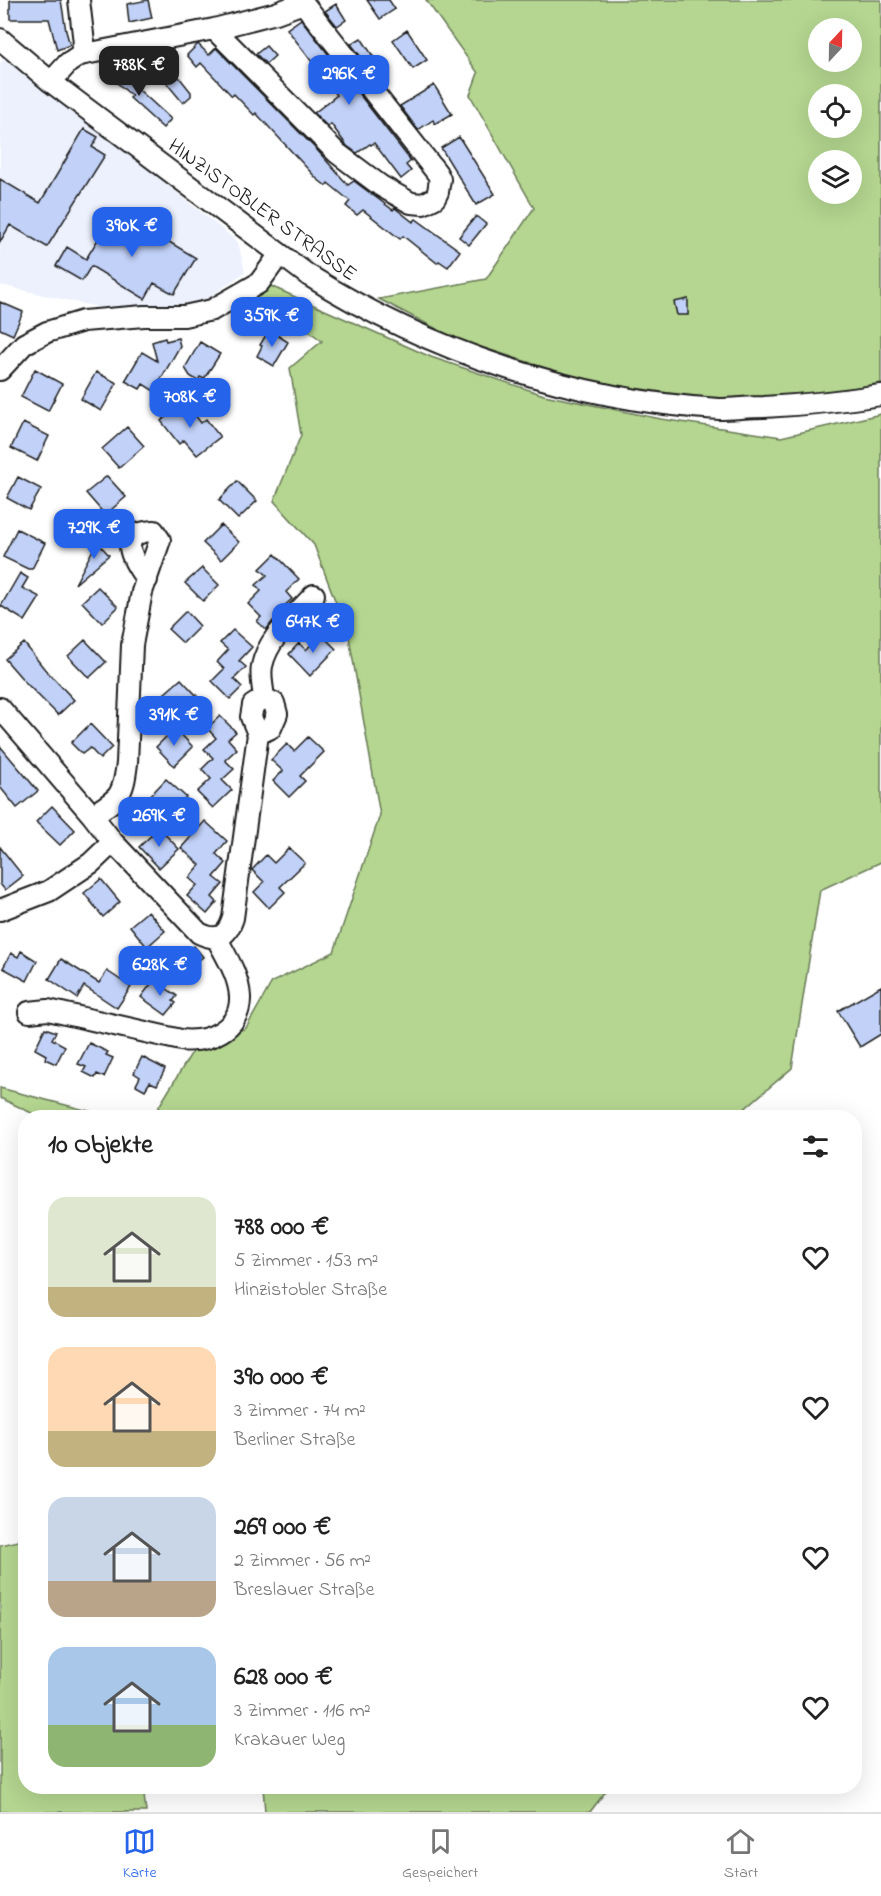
<!DOCTYPE html>
<html lang="de">
<meta charset="utf-8">
<style>
:root{--surface:#fff;--page:#f6f6f6;--text:#222;--muted:#767676;--line:#e0e0e0;--accent:#2563eb}
body{margin:0;font-family:"Indie Flower",sans-serif;background:var(--page);color:var(--text);height:100vh;display:flex;flex-direction:column;font-size:22px;white-space:nowrap}
*{box-sizing:border-box;margin:0}
p{font-size:20px;color:var(--muted)}
.icon{flex:none;width:33px;height:33px;fill:none;stroke:currentColor;stroke-width:2;stroke-linecap:round;stroke-linejoin:round}
.map{position:relative;flex:1;overflow:hidden}
.side{position:absolute;left:18px;top:1110px;width:844px;height:684px;display:flex;flex-direction:column;background:var(--surface);border-radius:24px;box-shadow:0 6px 24px #0002}
.side>*{flex:none}
.needle{width:39px;rotate:22deg}
.buttons{position:absolute;left:808px;top:18px;display:grid;gap:12px}
.buttons a{display:grid;place-items:center;width:54px;height:54px;border-radius:50%;background:var(--surface);box-shadow:0 6px 24px #0002;font-size:30px}
.price{position:absolute;translate:-50% -51px;padding:0 14px;border-radius:12px;background:var(--accent);color:#fff;font-size:20px;line-height:39px;filter:drop-shadow(0 2px 3px #0008)}
.price::after{content:'';position:absolute;left:50%;top:36px;width:18px;height:14px;margin-left:-9px;background:inherit;clip-path:polygon(0 0,100% 0,50% 100%)}
.price.selected{background:#222;color:#fff}
ul{padding:0;list-style:none}
li{display:flex;align-items:center;gap:18px;height:150px;padding:0 30px}
li span{display:grid;place-items:center;flex:none;width:168px;height:120px;border-radius:18px;color:#555}
li>.icon{margin-inline-start:auto}
span .icon{width:72px;height:72px;fill:#fffc;stroke-width:1}
li b{font-size:26px}
h2{display:flex;justify-content:space-between;align-items:center;height:72px;padding:0 30px;font-size:26px}
.tab-bar{display:flex;justify-content:space-around;align-items:center;height:84px;border-top:2px solid var(--line);background:var(--surface);font-size:16px;color:var(--muted)}
.tab-bar a{display:grid;justify-items:center;gap:3px}
.tab-bar .selected{color:var(--accent)}
.map>svg:first-child{display:block}
.built{fill:#ecf1fd}
.green{fill:#b4d690;stroke:#687956;stroke-width:1.5;fill-rule:evenodd}
.building{fill:#c1d1f7;stroke:#1c1c1c;stroke-width:1.5}
.lines{fill:none;stroke-linecap:round;stroke-linejoin:round}
.minor-casing{stroke:#1c1c1c;stroke-width:24}
.minor{stroke:#fff;stroke-width:20}
.labels{text-anchor:middle;stroke-width:5;stroke-linejoin:round;paint-order:stroke}
.street-label{font-size:21px;fill:#1c1c1c;stroke:#fff}
</style>
<div class="map">
<svg width="881" height="1812" viewBox="0 0 881 1812">
<rect width="100%" height="100%" fill="#fff"/>
<filter id="ink" filterUnits="userSpaceOnUse"><feTurbulence type="fractalNoise" baseFrequency=".0167" numOctaves="2"/><feDisplacementMap in="SourceGraphic" scale="12" xChannelSelector="R" yChannelSelector="G"/><feConvolveMatrix kernelMatrix="1 2 1 2 8 2 1 2 1" color-interpolation-filters="sRGB"/></filter>
<g filter="url(#ink)">
<path class="built" d="M7,55l231,187 7,30 -45,32 -99,4 -101,-23v-221z"/>
<path class="green" d="M426,0h455v383l-80,15 -114,1 -97,-17 -134,-43 -77,-40 107,-20 48,-71 -64,-113 8,-22zM819,28h33v34h-33zM819,94h33v34h-33zM819,160h33v34h-33z
M266,284l165,73 113,38 117,24 120,18 100,-23v448l-61,28 -28,178 -57,49 -583,1 40,-66 54,-24 26,-46 62,-30 46,-137 -31,-178 -35,-92 -40,-44 27,-66 -11,-67 32,-27 -56,-42 -38,11z
M0,1088l112,29h-72l-40,-19z
M25,1519l1,267 117,1 3,25h-146v-267l18,-4z
M263,1787v-1l346,1 -19,25h-325z"/>
<path class="building" d="M10,0h51l5,31 4,14 -13,5 -8,-31h-39z
M148,0l4,18 -23,5 -2,-19z
M367,0h22l6,9 -15,10z
M336,4l10,16 -9,6 -12,-15z
M301,19l110,142 -5,4 5,6 -10,8 -27,-36 -3,2 -1,-1 -13,9 -10,-7 -16,-22 -3,3 -14,-14 23,-18 -50,-66z
M407,30l20,30 -14,9 -20,-29z
M361,38l12,18 -9,5 -13,-17z
M198,44l11,11 7,-7 101,102 31,35 6,-4 39,29 2,-2 18,14 3,-3 44,32 -12,16 -9,-6 -2,2 -34,-27 -3,3 -37,-29 -6,5 -11,-9 4,-5 -22,-18 -2,3 -9,-7 -61,-66 -2,2 -20,-21 -2,2 -31,-33 -4,4 -10,-12z
M266,46l9,10 -9,8 -10,-10z
M159,52l32,40v4l-8,7 -37,-45 5,-5z
M115,65l25,22 -3,4 1,-2 33,30 -8,9 -33,-30 2,-2 -25,-22z
M434,85l18,29 -17,10 -2,-4 -15,10 -18,-24z
M84,129l14,8 -6,10 13,8 -58,92 -37,-22 -10,17v-63l40,24z
M459,137l36,57 -19,11 -35,-57z
M116,210l80,48 -22,36 -20,-11 -9,16 -54,-33 -9,15 -26,-15 11,-19 19,12z
M476,216l10,8 -17,21 -10,-8z
M688,299v16h-11l-3,-13z
M0,302l23,10 -10,23 -13,-6z
M269,330l19,12 -14,24 -17,-10 5,-10 -2,-1z
M165,338l1,3 12,-3 2,8 -26,45 -11,-7 -3,5 -15,-8 17,-29 15,9 -5,-19z
M200,342l20,12 -16,25 -4,-2 -2,4 -8,-5 -5,-8z
M35,369l27,15 -14,27 -27,-14z
M96,372l21,11 -16,28 -20,-12z
M185,402l16,21 5,-4 14,18 -23,18 -13,-15 -5,4 -18,-23z
M23,423l26,13 -12,25 -26,-13z
M127,427l17,19 -25,22 -17,-19z
M107,476l19,21 -21,18 -19,-22z
M18,477l23,12 -12,21 -22,-12z
M237,481l20,20 -19,18 -19,-19z
M221,525l18,17 -18,18 -18,-17z
M17,529l28,14 -13,26h-4l-25,-12z
M97,542l12,13 -34,29z
M275,554l24,25 -13,13 6,7 -11,10 1,1 -16,20 -9,-9 4,-4 -13,-13 13,-13 -5,-6 11,-10 -7,-6z
M202,568l17,17 -16,16 -18,-18z
M20,573l8,5 -6,10 18,9 -15,24 -24,-15z
M98,587l20,20 -16,16 -20,-21z
M186,611l14,15 -17,17 -15,-14z
M233,630l19,17 -13,14 7,6 -12,12 8,8 -12,12 -18,-18 12,-12 -7,-7 11,-12 -8,-7z
M321,634l15,15 -26,27 -21,-22 10,-11 7,7z
M85,640l21,22 -17,16 -21,-22z
M24,643l19,24 31,33 -16,15 -33,-33 -20,-23z
M181,679l16,17 -16,15 -17,-17z
M220,716l16,16 -8,7 9,10 -12,11 9,9 -12,11 10,10 -19,18 -16,-16 14,-13 -9,-10 11,-11 -9,-9 12,-11 -9,-10z
M90,724l22,23 -12,12 -10,-11 -8,6 -11,-11z
M175,728l18,19 -19,19 -18,-19z
M308,737l16,15 -24,24 5,5 -16,16 -16,-16 10,-10 -12,-11 16,-16 7,7z
M0,746l38,45 -21,17 -17,-21z
M166,779l20,18 -18,19 -20,-18z
M52,806l23,24 -15,15 -24,-23z
M205,821l22,20 -11,13 10,9 -12,14 9,7 -11,13 5,5 -10,12 -20,-18 10,-11 -8,-7 11,-13 -19,-17z
M159,828l20,21 -20,19 -20,-21z
M0,847l23,29 -18,14 -5,-6z
M289,848l16,15 -25,24 5,5 -16,16 -15,-16 10,-10 -12,-12 14,-15 8,8z
M101,879l19,23 -17,15 -19,-24z
M148,911l17,20 -18,16 -17,-21z
M194,946l9,11 -15,12 -9,-11z
M21,951l16,10 -10,20 -24,-13 8,-15 7,4z
M61,959l38,24 8,-12 24,16 -14,21 -33,-22 -7,12 -28,-19z
M154,980l23,16 -4,5 3,2 -10,12 -25,-18z
M881,986v48l-21,13 -22,-36z
M45,1028l11,4 -4,7 13,7 -9,18 -11,-5 1,-4 -11,-6z
M89,1043l19,9 -2,3 7,3 -9,19 -7,-3 -2,4 -12,-6 3,-5 -8,-3z
M142,1057l23,12 -8,16 -7,-3 -5,8 -9,-5 4,-8 -6,-4z"/>
<g class="lines">
<defs>
<path id="minor" d="M79,0l5,43 -4,12
M214,29l123,124 44,33 30,17 12,1 12,-6 3,-6 2,-13 -3,-6 -136,-173
M0,39l51,43 257,193c121,76 268,126 411,134 14,0 30,-2 45,-2 39,-2 78,-6 117,-12
M51,82l17,-19 12,-8 134,-26 62,-16 27,-10
M0,370l24,-26 23,-12 36,-11 61,-5h40l28,-6 47,-27 21,-29
M0,708l92,107c28,-17 31,-19 35,-52l5,-118 10,-53 18,-52 -6,-9c-39,1 -22,29 -7,49
M258,734l-7,-17 2,-12 11,-7
M92,815l21,27 86,91c18,9 28,4 34,-15l25,-184 13,-6 6,-14 -3,-11 -10,-5c-1,-10 -4,-22 -2,-32 6,-29 33,-50 52,-71
M0,910l49,-19 42,-28 22,-21
M29,1012l19,-2 133,30c26,3 60,-10 59,-43 -1,-21 -14,-41 -24,-60"/>
</defs>
<use href="#minor" class="minor-casing"/>
<use href="#minor" class="minor"/>
</g>
</g>
<g class="labels">
<g class="street-label">
<text transform="translate(263 209) rotate(36)" y="7">HINZISTOBLER STRASSE</text>
</g>
</g>
</svg>
<div class="buttons">
<a><svg class="needle" viewBox="-14 -14 28 28"><path d="M0-13l5 13h-10z" fill="#e53935"/><path d="M0 13l5-13h-10z" fill="#767676"/></svg></a>
<a><svg class="icon" aria-label="locate" viewBox="0 0 24 24"><circle cx="12" cy="12" r="6"/><path d="M12 2v4M12 18v4M2 12h4M18 12h4"/></svg></a>
<a><svg class="icon" aria-label="layers" viewBox="0 0 24 24"><path d="M12 4l9 5-9 5-9-5zM3 14l9 5 9-5"/></svg></a>
</div>
<b class="price selected" style="left:139px;top:97px">788K €</b>
<b class="price" style="left:349px;top:106px">296K €</b>
<b class="price" style="left:132px;top:258px">390K €</b>
<b class="price" style="left:272px;top:348px">359K €</b>
<b class="price" style="left:190px;top:429px">708K €</b>
<b class="price" style="left:94px;top:560px">729K €</b>
<b class="price" style="left:313px;top:654px">647K €</b>
<b class="price" style="left:174px;top:747px">391K €</b>
<b class="price" style="left:159px;top:848px">269K €</b>
<b class="price" style="left:160px;top:997px">628K €</b>
<section class="side">
<h2>10 Objekte<svg class="icon" aria-label="filters" viewBox="0 0 24 24"><path d="M4 7h16M4 17h16"/><circle cx="9" cy="7" r="2"/><circle cx="15" cy="17" r="2"/></svg></h2>
<ul>
<li><span style="background:linear-gradient(#dfe7d0 75%,#c2b280 0)"><svg class="icon" aria-label="home" viewBox="0 0 24 24"><path d="M3 11l9-7 9 7M6 9v11h12V9"/></svg></span><div><b>788 000 €</b><p>5 Zimmer · 153 m²</p><p>Hinzistobler Straße</p></div><svg class="icon" aria-label="heart" viewBox="0 0 24 24"><path d="M12 20l-8-8c-3-5 5-10 8-4 3-6 11-1 8 4z"/></svg></li>
<li><span style="background:linear-gradient(#ffd9b3 70%,#c2b280 0)"><svg class="icon" aria-label="home" viewBox="0 0 24 24"><path d="M3 11l9-7 9 7M6 9v11h12V9"/></svg></span><div><b>390 000 €</b><p>3 Zimmer · 74 m²</p><p>Berliner Straße</p></div><svg class="icon" aria-label="heart" viewBox="0 0 24 24"><path d="M12 20l-8-8c-3-5 5-10 8-4 3-6 11-1 8 4z"/></svg></li>
<li><span style="background:linear-gradient(#c9d6e8 70%,#b9a48a 0)"><svg class="icon" aria-label="home" viewBox="0 0 24 24"><path d="M3 11l9-7 9 7M6 9v11h12V9"/></svg></span><div><b>269 000 €</b><p>2 Zimmer · 56 m²</p><p>Breslauer Straße</p></div><svg class="icon" aria-label="heart" viewBox="0 0 24 24"><path d="M12 20l-8-8c-3-5 5-10 8-4 3-6 11-1 8 4z"/></svg></li>
<li><span style="background:linear-gradient(#a9c7e8 65%,#8fb573 0)"><svg class="icon" aria-label="home" viewBox="0 0 24 24"><path d="M3 11l9-7 9 7M6 9v11h12V9"/></svg></span><div><b>628 000 €</b><p>3 Zimmer · 116 m²</p><p>Krakauer Weg</p></div><svg class="icon" aria-label="heart" viewBox="0 0 24 24"><path d="M12 20l-8-8c-3-5 5-10 8-4 3-6 11-1 8 4z"/></svg></li>
</ul>
</section>
</div>
<nav class="tab-bar">
<a class="selected"><svg class="icon" aria-label="map" viewBox="0 0 24 24"><path d="M3 6l6-2 6 2 6-2v14l-6 2-6-2-6 2zM9 4v14M15 6v14"/></svg>Karte</a>
<a><svg class="icon" aria-label="saved" viewBox="0 0 24 24"><path d="M7 4h10v16l-5-4-5 4z"/></svg>Gespeichert</a>
<a><svg class="icon" aria-label="home" viewBox="0 0 24 24"><path d="M3 11l9-7 9 7M6 9v11h12V9"/></svg>Start</a>
</nav>
